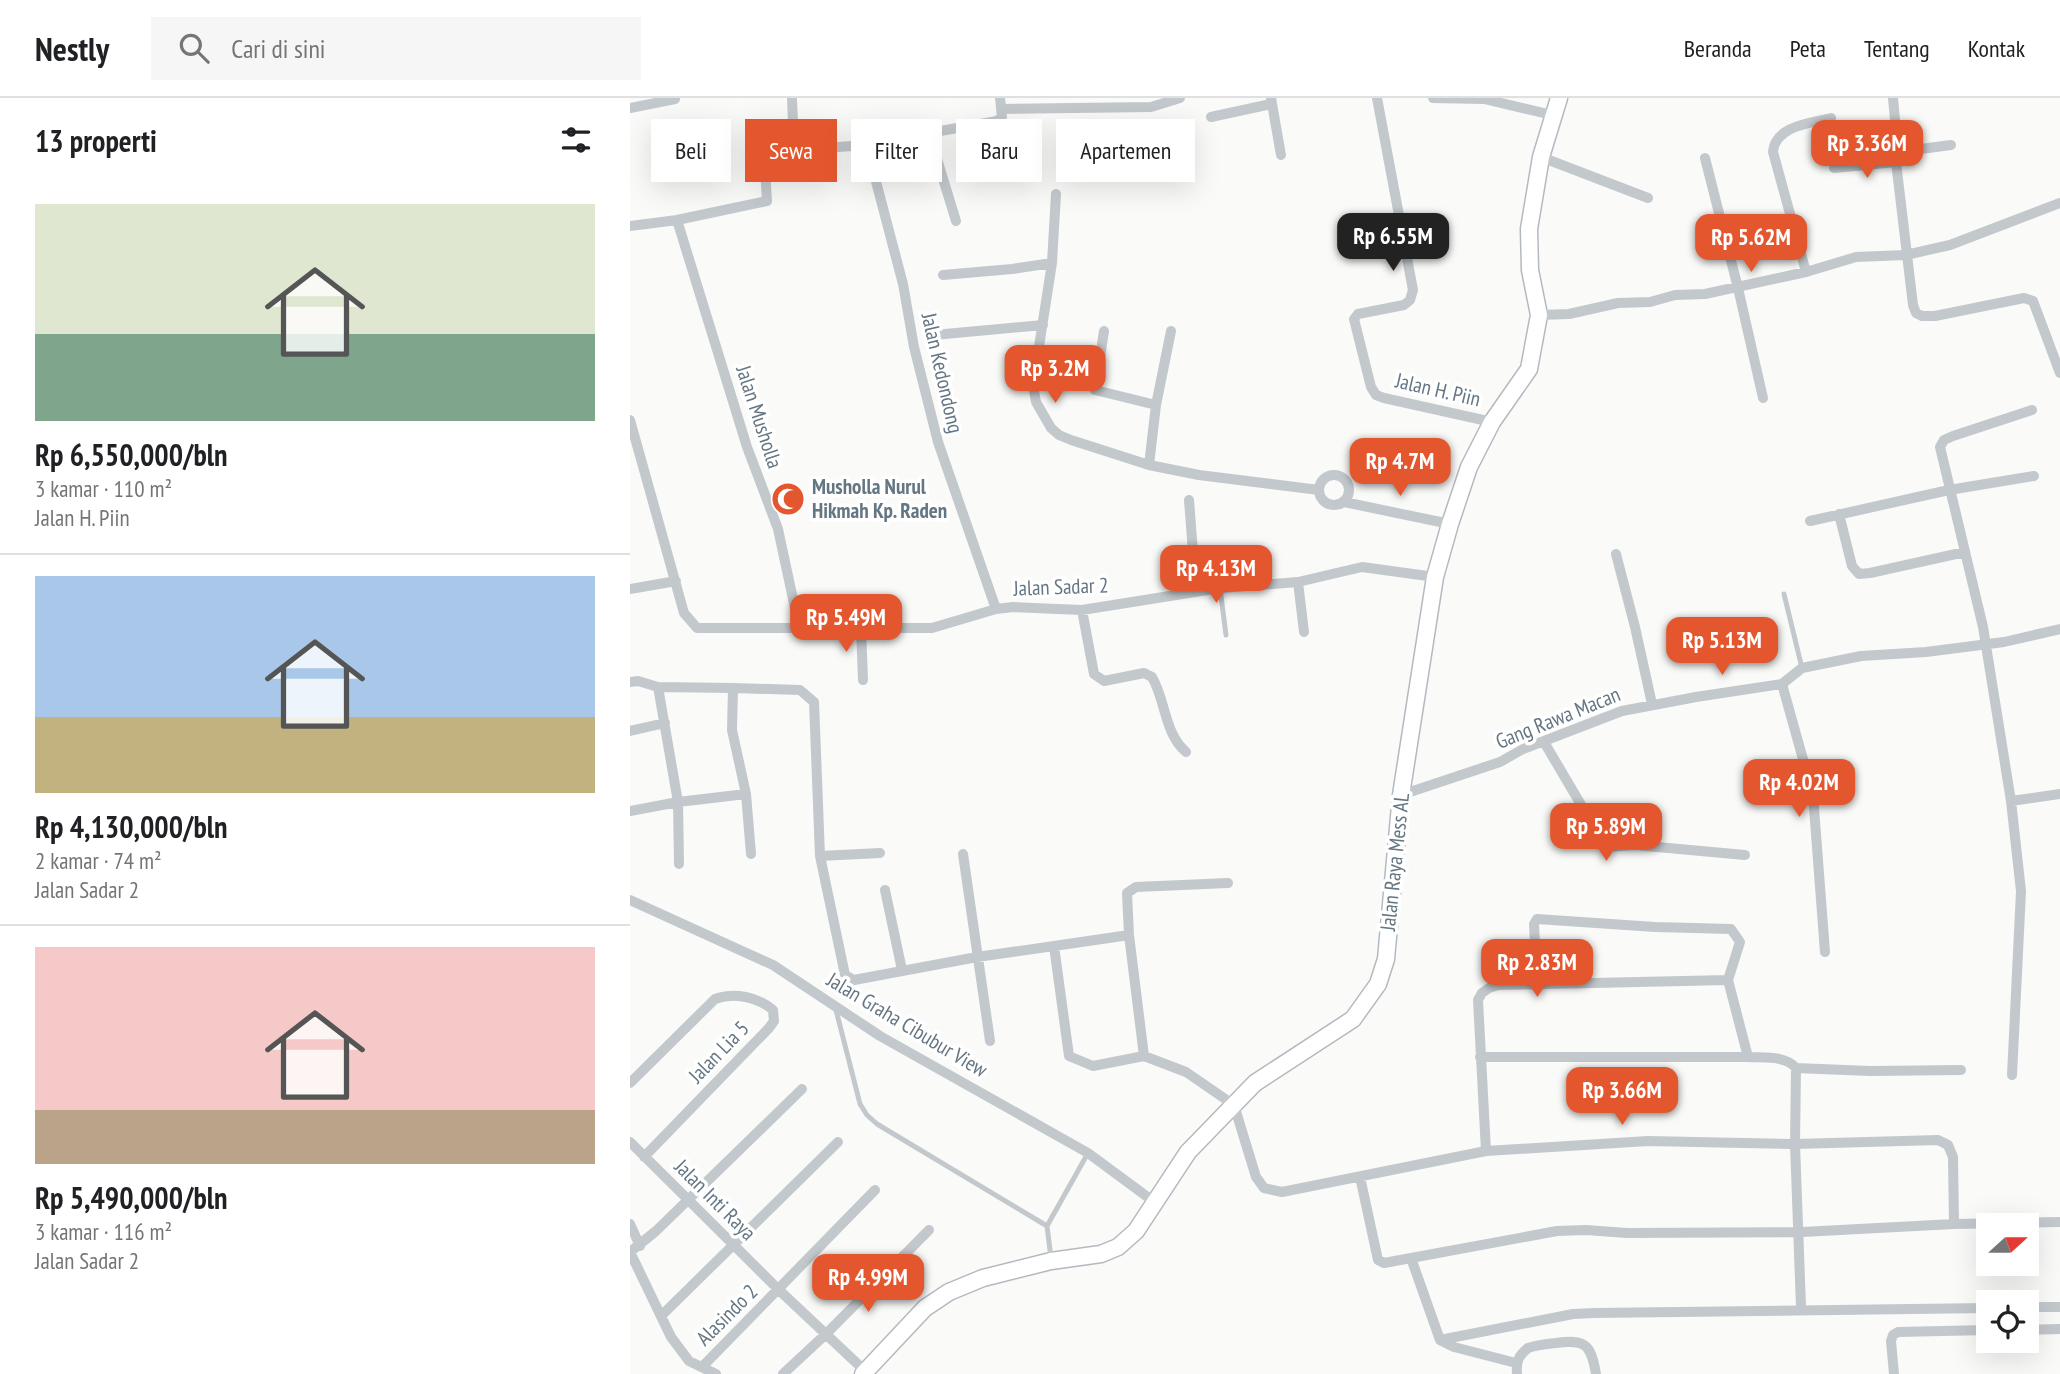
<!DOCTYPE html>
<html lang="id">
<meta charset="utf-8">
<style>
:root{--surface:#fff;--page:#f6f6f6;--text:#202124;--muted:#757577;--line:#e0e0e0;--accent:#e4572e}
body{margin:0;font-family:"PT Sans Narrow",sans-serif;background:var(--page);color:var(--text);height:100vh;display:flex;flex-direction:column;font-size:26px;white-space:nowrap}
*{box-sizing:border-box;margin:0}
p{font-size:23px;color:var(--muted)}
.icon{flex:none;width:38px;height:38px;fill:none;stroke:currentColor;stroke-width:2;stroke-linecap:round;stroke-linejoin:round}
.map{position:relative;flex:1;overflow:hidden}
.details{display:flex;flex-direction:column;background:var(--surface);width:630px}
.details>*{flex:none}
.guide{position:absolute;left:21px;top:21px;width:665px;height:63px;display:flex;gap:14px}
.needle{width:46px;rotate:69deg}
.controls{position:absolute;left:1346px;top:1115px;display:grid;gap:14px}
.controls a{display:grid;place-items:center;width:63px;height:63px;border-radius:0px;background:var(--surface);box-shadow:0 7px 28px #0002;font-size:35px}
.price{position:absolute;translate:-50% -60px;padding:0 16px;border-radius:14px;background:var(--accent);color:#fff;font-size:23px;line-height:46px;filter:drop-shadow(0 2px 4px #0008)}
.price::after{content:'';position:absolute;left:50%;top:42px;width:21px;height:16px;margin-left:-10px;background:inherit;clip-path:polygon(0 0,100% 0,50% 100%)}
.price.current{background:#222;color:#fff}
ul{padding:0;list-style:none}
li{display:grid;align-content:center;gap:14px;height:371px;padding:0 35px}
li+li{border-top:2px solid var(--line)}
li span{display:grid;place-items:center;height:217px;border-radius:0px;color:#555}
li>.icon{margin-inline-start:auto}
span .icon{width:126px;height:126px;fill:#fffc;stroke-width:1}
li b{font-size:30px}
h2{display:flex;justify-content:space-between;align-items:center;height:84px;padding:0 35px;font-size:30px}
.chip{padding:0 24px;border-radius:0px;background:var(--surface);box-shadow:0 7px 28px #0002;font-size:24px;line-height:63px}
.chip.current{background:var(--accent);color:#fff}
header{display:flex;align-items:center;gap:42px;box-sizing:border-box;height:98px;padding:0 35px;background:var(--surface);border-bottom:2px solid var(--line)}
header strong{font-size:33px}
nav{display:flex;gap:38px;margin-inline-start:auto;font-size:24px}
.search{width:490px;height:63px;background:var(--page);display:flex;align-items:center;gap:18px;box-sizing:border-box;padding:0 24px;border-radius:0px;color:var(--muted);font-size:26px}
main{display:flex;flex:1;min-height:0}
.map>svg:first-child{display:block}
.lines{fill:none;stroke-linecap:round;stroke-linejoin:round}
.secondary-casing{stroke:#b3babf;stroke-width:19}
.lane{stroke:#c3c8cc;stroke-width:5}
.street{stroke:#c3c8cc;stroke-width:10}
.secondary{stroke:#fff;stroke-width:16}
.labels{text-anchor:middle;stroke-width:7;stroke-linejoin:round;paint-order:stroke}
.street-label{font-size:21px;fill:#657683;stroke:#fff}
.poi-label{font-size:21px;font-weight:bold;fill:#657683;stroke:#fff;text-anchor:start}
</style>
<header>
<strong>Nestly</strong>
<div class="search"><svg class="icon" aria-label="search" viewBox="0 0 24 24"><circle cx="10" cy="10" r="6"/><path d="M15 15l6 6"/></svg>Cari di sini</div>
<nav><a>Beranda</a><a>Peta</a><a>Tentang</a><a>Kontak</a></nav>
</header>
<main>
<section class="details">
<h2>13 properti<svg class="icon" aria-label="filters" viewBox="0 0 24 24"><path d="M4 7h16M4 17h16"/><circle cx="9" cy="7" r="2"/><circle cx="15" cy="17" r="2"/></svg></h2>
<ul>
<li><span style="background:linear-gradient(#dfe7d0 60%,#7fa58c 0)"><svg class="icon" aria-label="home" viewBox="0 0 24 24"><path d="M3 11l9-7 9 7M6 9v11h12V9"/></svg></span><div><b>Rp 6,550,000/bln</b><p>3 kamar · 110 m²</p><p>Jalan H. Piin</p></div></li>
<li><span style="background:linear-gradient(#a9c7e8 65%,#c2b280 0)"><svg class="icon" aria-label="home" viewBox="0 0 24 24"><path d="M3 11l9-7 9 7M6 9v11h12V9"/></svg></span><div><b>Rp 4,130,000/bln</b><p>2 kamar · 74 m²</p><p>Jalan Sadar 2</p></div></li>
<li><span style="background:linear-gradient(#f6c9c9 75%,#b9a48a 0)"><svg class="icon" aria-label="home" viewBox="0 0 24 24"><path d="M3 11l9-7 9 7M6 9v11h12V9"/></svg></span><div><b>Rp 5,490,000/bln</b><p>3 kamar · 116 m²</p><p>Jalan Sadar 2</p></div></li>
</ul>
</section>
<div class="map">
<svg width="1430" height="1276" viewBox="0 0 1430 1276">
<rect width="100%" height="100%" fill="#fafaf8"/>
<g class="lines">
<defs>
<path id="secondary" d="M233,1276l62,-66 24,-16 34,-14 68,-17 50,-7 17,-7 18,-16 52,-79 67,-69 98,-64 25,-35 8,-25 15,-164 34,-218 15,-53 19,-57 23,-45 37,-53 10,-54 -9,-45 -1,-41 12,-72 18,-59"/>
</defs>
<use href="#secondary" class="secondary-casing"/>
<path class="lane" d="M590,490l6,47
M1154,496l18,74
M206,912l24,94 7,11 10,9 170,102
M421,1160l-4,-32 41,-73"/>
<path class="street" d="M162,0l2,51
M641,0l10,57
M747,0l36,192 -3,10 -6,5 -46,9 -4,5 17,68 5,8 8,3 108,24
M803,0l51,1 68,16
M1263,0l5,54 -2,10 17,143 3,8 6,3h13l89,-18 9,3 27,72
M0,10l45,-9
M371,11l150,-2 29,-9
M581,19l60,-13
M299,35l27,88
M252,46c-10,8 -8,18 -8,30l29,110 11,63 24,95 58,167
M1268,54l53,-7
M911,59l107,41
M1075,60l33,130 25,110
M1204,70l62,-6
M47,122l70,227 31,82 21,98
M0,128l47,-6 90,-19 -3,-49 118,-8 47,-11 68,-12 5,-4 -2,-19
M422,165l4,-69
M1176,174l-33,-120c2,-26 37,-29 58,-34
M313,177l69,-6 40,-6 -19,122 3,17 15,26 8,7 12,5 78,25 50,10 120,15
M909,217l30,-1 49,-11 32,-1 25,-7 30,-1 101,-22 50,-15 50,-2 44,-10 110,-42
M474,233l-9,59 61,15
M304,237l109,-10
M0,322l54,193 13,15h235l64,-19 17,-2 69,3 138,-22 78,-6 64,-15 73,10
M519,367l7,-60 15,-74
M689 392a15 15 0 1 1 30 0a15 15 0 1 1-30 0Z
M559,402l7,92
M714,404l106,22
M1209,416l13,52 7,8 11,-1 95,-21
M1180,423l139,-31 85,-14
M986,456l19,73 17,77
M668,484l6,50
M0,491l46,-8
M452,512l12,64 10,7 40,-8 8,4c14,24 12,56 34,75
M231,530l2,52
M0,584l8,-1 20,6 20,115 68,-8 -14,-64 1,-42 67,2 14,12 6,154 25,119 9,5 123,-23 77,-11 15,110 24,10 51,-10 42,16 48,33 22,72 8,11 18,4 204,-41 162,-10 147,3 143,-4 10,5 5,12 1,67
M1152,586l31,111 12,157
M28,589l75,1
M0,633l35,-8
M914,644l62,105 29,-2 110,10
M116,696l5,60
M771,697l99,-33 23,-13 99,-38 74,-14 86,-13 20,-16 59,-12 65,-4 78,-10 56,-13
M1381,703l49,-7
M0,713l48,-9 1,62
M333,756l27,187
M190,758l60,-3
M255,792l17,80
M0,802l143,65 107,71 208,117 65,48
M424,848l75,-11
M907,885l-3,-59 3,-5 118,8 76,2 9,13 -12,38 20,77
M514,958l-15,-121 -2,-42 9,-6 92,-4
M850,959h268c16,1 37,-2 48,11l74,3 91,-1
M1166,970l-1,76 6,163 -2,3
M1382,977l9,-184 -10,-90 -28,-174 -43,-180 4,-7 9,-4 79,-26
M0,985l85,-84c19,-7 43,-2 58,11l1,11 -5,7 -125,129
M0,1044l149,148 86,81
M856,1053l-8,-151 4,-7 7,-5 9,-3 230,-5
M730,1079l18,83 6,3 173,-32 29,-1 41,3 175,-1 152,-8 106,-2
M0,1126l10,22
M0,1154l26,-21 146,-142
M0,1154l41,85 18,24 27,13
M781,1160l29,82 14,7 62,16
M1396,1209h34
M31,1218l177,-174
M1396,1232l34,-1
M810,1242l133,-26 21,-1 394,-5
M72,1269l173,-177
M153,1276l43,-40 103,-104
M887,1276c-1,-12 1,-18 11,-26 9,-3 18,-4 28,-5 29,-4 35,1 40,31
M1264,1276l-3,-33 2,-6 5,-3 90,-2"/>
<use href="#secondary" class="secondary"/>
</g>
<defs>
<symbol id="mosque-disc" viewBox="-11 -11 22 22"><circle r="9.5" fill="#e4572e" stroke="#fff"/><path d="M3.5-4.9A6 6 0 1 0 3.5 4.9A5 5 0 1 1 3.5-4.9Z" fill="#fff"/></symbol>
</defs>
<g fill-rule="evenodd">
<use href="#mosque-disc" x="139" y="382" width="38" height="38"/>
</g>
<g class="labels">
<g class="street-label">
<text transform="translate(312 275) rotate(77)" y="7">Jalan Kedondong</text>
<text transform="translate(808 292) rotate(13)" y="7">Jalan H. Piin</text>
<text transform="translate(129 319) rotate(72)" y="7">Jalan Musholla</text>
<text transform="translate(431 489) rotate(-2)" y="7">Jalan Sadar 2</text>
<text transform="translate(928 620) rotate(-22)" y="7">Gang Rawa Macan</text>
<text transform="translate(765 764) rotate(-84)" y="7">Jalan Raya Mess AL</text>
<text transform="translate(277 927) rotate(31)" y="7">Jalan Graha Cibubur View</text>
<text transform="translate(89 954) rotate(-46)" y="7">Jalan Lia 5</text>
<text transform="translate(85 1102) rotate(45)" y="7">Jalan Inti Raya</text>
<text transform="translate(97 1217) rotate(-45)" y="7">Alasindo 2</text>
</g>
<g class="poi-label">
<text x="182" y="396">Musholla Nurul<tspan x="182" dy="24">Hikmah Kp. Raden</tspan></text>
</g>
</g>
</svg>
<div class="controls">
<a><svg class="needle" viewBox="-14 -14 28 28"><path d="M0-13l5 13h-10z" fill="#e53935"/><path d="M0 13l5-13h-10z" fill="#757577"/></svg></a>
<a><svg class="icon" aria-label="locate" viewBox="0 0 24 24"><circle cx="12" cy="12" r="6"/><path d="M12 2v4M12 18v4M2 12h4M18 12h4"/></svg></a>
</div>
<b class="price" style="left:1237px;top:82px">Rp 3.36M</b>
<b class="price current" style="left:763px;top:175px">Rp 6.55M</b>
<b class="price" style="left:1121px;top:176px">Rp 5.62M</b>
<b class="price" style="left:425px;top:307px">Rp 3.2M</b>
<b class="price" style="left:770px;top:400px">Rp 4.7M</b>
<b class="price" style="left:586px;top:507px">Rp 4.13M</b>
<b class="price" style="left:216px;top:556px">Rp 5.49M</b>
<b class="price" style="left:1092px;top:579px">Rp 5.13M</b>
<b class="price" style="left:1169px;top:721px">Rp 4.02M</b>
<b class="price" style="left:976px;top:765px">Rp 5.89M</b>
<b class="price" style="left:907px;top:901px">Rp 2.83M</b>
<b class="price" style="left:992px;top:1029px">Rp 3.66M</b>
<b class="price" style="left:238px;top:1216px">Rp 4.99M</b>
<div class="guide">
<a class="chip">Beli</a>
<a class="chip current">Sewa</a>
<a class="chip">Filter</a>
<a class="chip">Baru</a>
<a class="chip">Apartemen</a>
</div>
</div>
</main>
